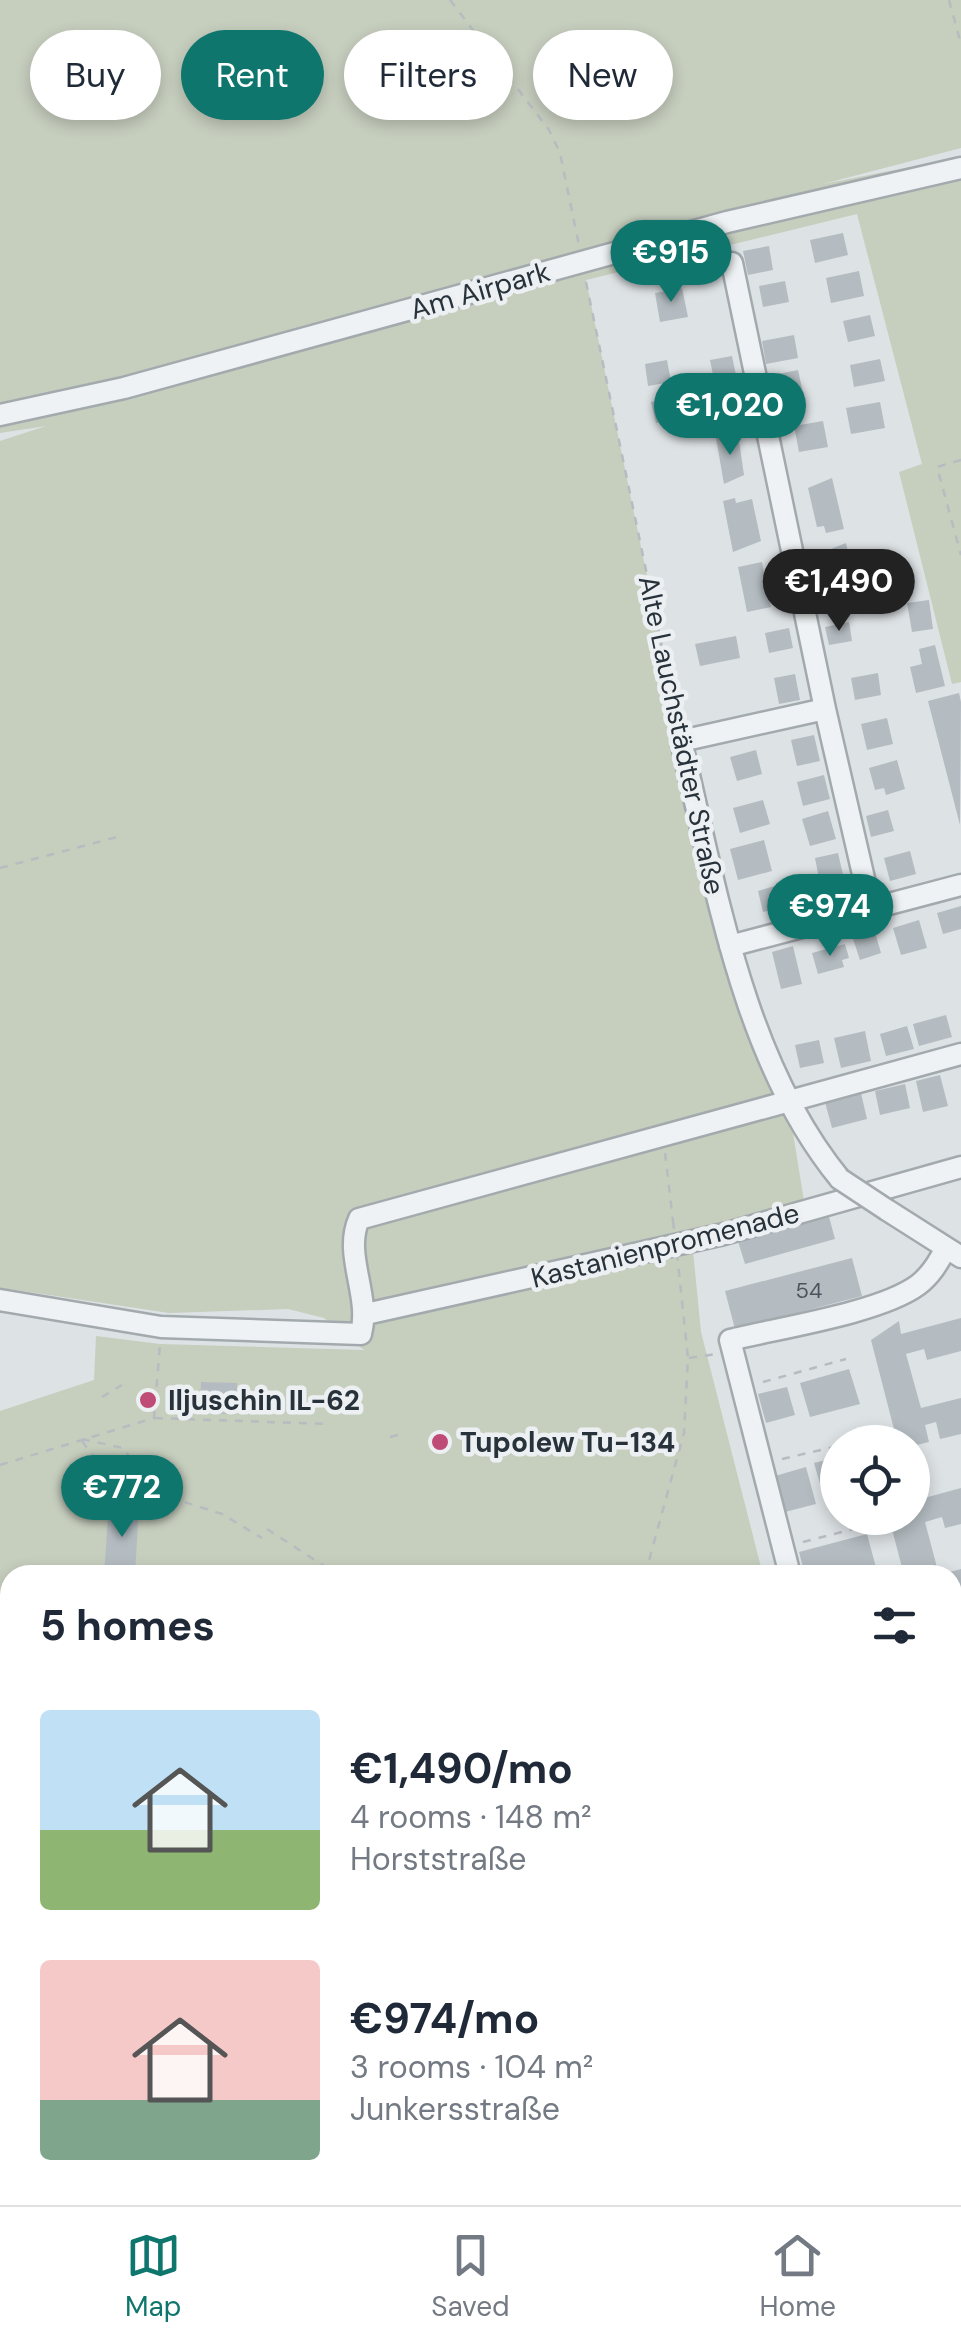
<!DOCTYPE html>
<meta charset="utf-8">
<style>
:root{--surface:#fff;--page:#f2f2f3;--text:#1f2937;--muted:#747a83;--line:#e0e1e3;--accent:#0f766e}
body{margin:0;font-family:"DM Sans",sans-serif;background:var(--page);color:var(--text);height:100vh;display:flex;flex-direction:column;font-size:38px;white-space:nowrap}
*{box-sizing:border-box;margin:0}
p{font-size:32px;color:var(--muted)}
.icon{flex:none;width:55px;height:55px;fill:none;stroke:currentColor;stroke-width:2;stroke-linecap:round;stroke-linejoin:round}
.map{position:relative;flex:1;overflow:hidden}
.side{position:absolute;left:0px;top:1565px;width:962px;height:640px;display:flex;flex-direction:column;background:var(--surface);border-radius:30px 30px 0 0;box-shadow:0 5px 15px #0003}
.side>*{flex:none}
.guide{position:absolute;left:30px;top:30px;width:902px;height:90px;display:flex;gap:20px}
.fabs{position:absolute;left:820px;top:1425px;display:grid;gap:20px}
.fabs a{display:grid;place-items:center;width:110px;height:110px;border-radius:50%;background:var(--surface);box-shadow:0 5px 15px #0003;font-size:50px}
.price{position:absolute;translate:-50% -85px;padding:0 22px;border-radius:35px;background:var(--accent);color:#fff;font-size:32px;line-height:65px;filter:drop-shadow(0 2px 5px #0008)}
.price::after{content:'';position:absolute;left:50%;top:60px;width:30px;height:22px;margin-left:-15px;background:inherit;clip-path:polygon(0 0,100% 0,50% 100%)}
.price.selected{background:#222;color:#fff}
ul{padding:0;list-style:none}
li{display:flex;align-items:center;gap:30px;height:250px;padding:0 40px}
li span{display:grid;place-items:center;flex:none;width:280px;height:200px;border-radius:10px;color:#555}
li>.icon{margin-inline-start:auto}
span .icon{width:120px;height:120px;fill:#fffc;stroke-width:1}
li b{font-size:42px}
h2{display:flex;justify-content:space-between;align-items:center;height:120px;padding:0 40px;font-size:42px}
.tag{padding:0 35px;border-radius:45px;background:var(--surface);box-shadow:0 5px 15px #0003;font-size:35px;line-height:90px}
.tag.selected{background:var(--accent);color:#fff}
.menu{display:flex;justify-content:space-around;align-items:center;height:140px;border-top:2px solid var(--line);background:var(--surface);font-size:28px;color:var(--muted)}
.menu a{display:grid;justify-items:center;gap:5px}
.menu .selected{color:var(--accent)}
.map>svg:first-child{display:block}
.built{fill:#cbd1d6}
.green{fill:#c6cebe}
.building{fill:#b4bcc1}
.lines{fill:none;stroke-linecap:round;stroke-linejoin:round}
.minor-casing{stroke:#a3aaae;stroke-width:25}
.path{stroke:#b7bcc0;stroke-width:2.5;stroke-dasharray:8 8;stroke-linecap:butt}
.minor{stroke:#eff2f4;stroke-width:20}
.minor-bridge-casing{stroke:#a3aaae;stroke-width:25;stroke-linecap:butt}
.path-bridge{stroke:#b7bcc0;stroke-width:2.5;stroke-dasharray:8 8;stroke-linecap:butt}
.minor-bridge{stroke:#eff2f4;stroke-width:20}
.poi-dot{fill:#bf4c77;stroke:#ecf0f3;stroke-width:4}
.labels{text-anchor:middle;stroke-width:9;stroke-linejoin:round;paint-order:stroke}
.number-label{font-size:22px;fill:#4b545c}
.street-label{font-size:28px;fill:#28323a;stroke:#ecf0f3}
.poi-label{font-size:28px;font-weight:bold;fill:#28323a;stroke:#ecf0f3;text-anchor:start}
</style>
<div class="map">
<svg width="961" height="2205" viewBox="0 0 961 2205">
<rect width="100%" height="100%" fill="#dde2e5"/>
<path class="built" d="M0,1953l10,3v239h103l-5,10h-108z"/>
<path class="green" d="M0,0h961v148l-138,36 138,-27v525l-9,2 -53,-212 23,-8 -65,-250 -271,66 95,461 49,205 58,156 16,99 -113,30 10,101 62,243h-753v381l-10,-3v-542l94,-31 2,-44 64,8 204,6 -40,-32 -36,-9 -119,4 -160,-24 -9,5v-853l46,-15 -46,7z"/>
<path class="building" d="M843,233l5,22 -33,8 -5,-23z
M769,246l4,24 -25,5 -5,-24z
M859,271l5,25 -33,7 -5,-25z
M785,281l4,21 -26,5 -4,-21z
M682,288l6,29 -28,5 -5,-29z
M870,315l5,21 -27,6 -5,-21z
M794,335l4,23 -32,6 -4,-23z
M732,356l5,24 -22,5 -5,-25z
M880,359l5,22 -31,6 -4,-22z
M667,360l4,22 -23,4 -3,-22z
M798,370l5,23 -26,5 -4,-23z
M677,396l4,22 -25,5 -5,-21z
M880,402l5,26 -34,6 -5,-26z
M823,421l5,26 -29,5 -5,-26z
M738,434l6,41 -20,9 -8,-46z
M832,478l12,51 -18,4 -2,-7 -7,1 -9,-39z
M735,498l1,5 16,-4 9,42 -28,11 -10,-51z
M846,543l11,51 -18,4 -2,-7 -7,2 -9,-40z
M762,562l9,45 -24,5 -9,-45z
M929,600l4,29 -21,3 -5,-29z
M849,622l3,19 -23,4 -4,-18z
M789,628l4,20 -24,5 -4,-20z
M736,636l4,22 -40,8 -5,-22z
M935,645l10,41 -29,7 -6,-26 12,-3 -3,-15z
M878,673l3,22 -26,5 -4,-22z
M795,674l5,26 -21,4 -5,-26z
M959,693l2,9 -1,123 -32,-124z
M887,718l6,26 -26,6 -6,-26z
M814,735l6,26 -23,5 -6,-26z
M756,750l6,24 -25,7 -7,-24z
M897,760l8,29 -19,6 -2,-7 -9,2 -6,-22z
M824,775l6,24 -27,7 -6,-24z
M763,800l7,24 -30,9 -7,-25z
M888,810l6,21 -23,6 -5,-21z
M828,811l8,28 -26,7 -8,-27z
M764,840l8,31 -34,9 -8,-31z
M910,851l6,23 -26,7 -6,-23z
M838,853l6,26 -24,5 -5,-26z
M778,885l6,22 -21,5 -5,-21z
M961,906v23l-18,5 -6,-21z
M919,920l8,28 -26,7 -8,-27z
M875,932l6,21 -21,7 -7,-21z
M845,944l4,14 -7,2 2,7 -26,7 -6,-21z
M793,946l9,38 -21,5 -9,-37z
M946,1015l6,22 -33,9 -6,-22z
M907,1026l7,23 -28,7 -6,-22z
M865,1031l6,30 -30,7 -7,-30z
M819,1040l5,23 -24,5 -5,-23z
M940,1075l8,31 -25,6 -7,-31z
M905,1084l5,24 -30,7 -5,-24z
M861,1093l6,26 -35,9 -7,-26z
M828,1213l7,26 -90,25 -8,-26z
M852,1258l10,38 -127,33 -10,-38z
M961,1318v33l-34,9 -3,-11 -18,5 15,54 40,-10v36l-21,5 -4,-17 -11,3 4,17 -17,4 -16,-9 -25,-97 28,-19 2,13z
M849,1369l11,35 -50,13 -10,-34z
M201,1382l36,1 -1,31 -36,-1z
M787,1387l8,28 -29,8 -8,-29z
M838,1457v40l-13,4 -11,-38z
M806,1467l10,37 -31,8 -10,-36z
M912,1488l5,12 44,-12v36l-16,4 -3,-11 -17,5 14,53h-35l-15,-57h23z
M109,1503l30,2 -4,70h-31z
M867,1534l10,37 -72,4 -6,-23z
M961,1569v35l-9,2v-31l-10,-1z
M0,1708h10v100h-10z
M0,2025l10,2 -4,32 -6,-1z
M0,2080l10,2v32l-8,40z
M0,2182l10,2v11h59l24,5 -1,5h-39l-53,-10z
M155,2195h30l-3,10h-29z
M261,2195h31l-2,10h-31z
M339,2195h132l38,8 -133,2z
M830,2195h25l-2,10h-25z"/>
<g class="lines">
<defs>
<path id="minor" d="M732,263l93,446 -144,32c35,145 62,320 159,438
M0,415l124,-27 603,-166 234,-54
M825,709l46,200
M730,946l231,-61
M887,1210l74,47
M0,1300l161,27 200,7c10,-39 -18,-79 -2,-115l602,-165
M366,1314l358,-80 237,-67
M790,1575l-60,-235c48,-12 150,-27 188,-55 13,-10 20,-22 28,-37
M952,1859l9,2
M0,2069l10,3
M570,2195l45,10
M790,2205l2,-10"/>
</defs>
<use href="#minor" class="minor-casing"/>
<path class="path" d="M450,0l99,130 11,23 19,92
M949,0l12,44
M586,282l92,442
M961,460l-24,7 24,88
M0,868l121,-32
M665,1153l8,68
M689,1358l27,-4
M763,1382l83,-23
M102,1397l20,-12
M155,1418l173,6
M390,1437l8,-2
M82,1439l41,9 33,45 66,21 40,24
M82,1441l38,51 2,11
M782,1459l56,-13
M0,1465l154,-47 6,-74
M267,1529l71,46
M803,1542l62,-16
M645,1575l39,-142 4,-75 -10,-95
M952,1724l4,-15
M0,1884l10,3
M195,2205l2,-10
M307,2205l4,-10"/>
<use href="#minor" class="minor"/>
<defs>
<path id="minor-bridge" d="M840,1179l47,31"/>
</defs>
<use href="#minor-bridge" class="minor-bridge-casing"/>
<path class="path-bridge" d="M673,1221l5,41"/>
<use href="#minor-bridge" class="minor-bridge"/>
</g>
<g class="poi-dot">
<circle cx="148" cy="1400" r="10"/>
<circle cx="440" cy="1442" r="10"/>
</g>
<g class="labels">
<g class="number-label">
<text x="809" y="1298">54</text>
</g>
<g class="street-label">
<text transform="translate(480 290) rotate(-16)" y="10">Am Airpark</text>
<text transform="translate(682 735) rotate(78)" y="10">Alte Lauchstädter Straße</text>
<text transform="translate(665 1245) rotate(-14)" y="10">Kastanienpromenade</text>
</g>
<g class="poi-label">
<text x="168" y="1410">Iljuschin IL-62</text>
<text x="460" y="1452">Tupolew Tu-134</text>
</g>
</g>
</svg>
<div class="fabs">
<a><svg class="icon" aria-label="locate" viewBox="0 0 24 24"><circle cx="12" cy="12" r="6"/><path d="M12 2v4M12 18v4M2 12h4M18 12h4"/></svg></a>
</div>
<b class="price" style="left:671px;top:305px">€915</b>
<b class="price" style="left:730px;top:458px">€1,020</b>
<b class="price selected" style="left:839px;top:634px">€1,490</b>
<b class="price" style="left:830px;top:959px">€974</b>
<b class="price" style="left:122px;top:1540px">€772</b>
<div class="guide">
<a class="tag">Buy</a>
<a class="tag selected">Rent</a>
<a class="tag">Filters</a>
<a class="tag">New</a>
</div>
<section class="side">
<h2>5 homes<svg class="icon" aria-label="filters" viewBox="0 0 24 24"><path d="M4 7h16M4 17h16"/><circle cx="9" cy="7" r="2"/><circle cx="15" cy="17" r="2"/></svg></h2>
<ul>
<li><span style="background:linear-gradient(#bfe0f5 60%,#8fb573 0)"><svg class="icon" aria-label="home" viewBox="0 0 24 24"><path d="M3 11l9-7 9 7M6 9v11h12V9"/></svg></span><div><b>€1,490/mo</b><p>4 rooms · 148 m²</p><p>Horststraße</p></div></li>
<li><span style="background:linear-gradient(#f6c9c9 70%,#7fa58c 0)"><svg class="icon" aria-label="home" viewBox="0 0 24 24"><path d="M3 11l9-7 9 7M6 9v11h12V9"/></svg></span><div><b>€974/mo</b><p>3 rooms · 104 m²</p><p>Junkersstraße</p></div></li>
</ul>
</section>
</div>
<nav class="menu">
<a class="selected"><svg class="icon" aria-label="map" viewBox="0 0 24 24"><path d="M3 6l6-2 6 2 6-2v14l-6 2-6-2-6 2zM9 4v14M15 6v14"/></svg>Map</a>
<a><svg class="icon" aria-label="saved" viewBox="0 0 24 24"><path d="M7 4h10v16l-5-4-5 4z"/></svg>Saved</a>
<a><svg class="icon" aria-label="home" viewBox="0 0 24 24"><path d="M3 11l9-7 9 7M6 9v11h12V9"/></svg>Home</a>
</nav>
